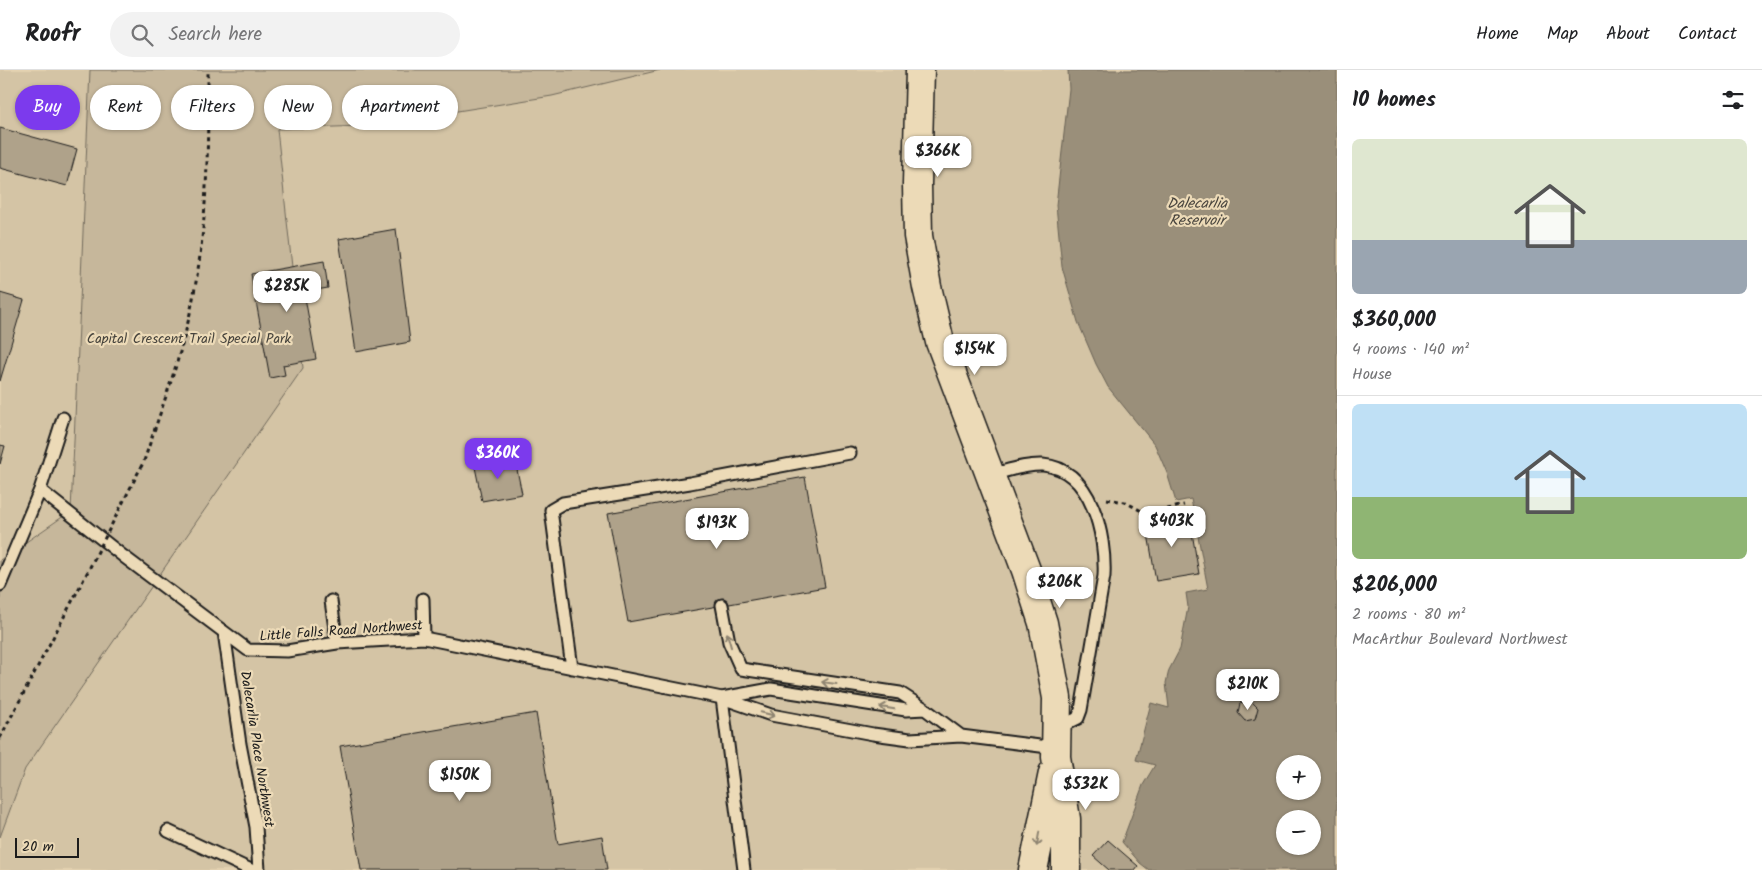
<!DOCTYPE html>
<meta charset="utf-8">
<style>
:root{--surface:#fff;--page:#f2f2f2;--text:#202124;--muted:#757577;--line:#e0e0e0;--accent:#7c3aed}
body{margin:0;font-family:Kalam,sans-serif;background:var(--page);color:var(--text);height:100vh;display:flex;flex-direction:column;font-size:19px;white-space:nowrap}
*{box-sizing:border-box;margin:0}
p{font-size:16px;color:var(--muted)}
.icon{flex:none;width:28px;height:28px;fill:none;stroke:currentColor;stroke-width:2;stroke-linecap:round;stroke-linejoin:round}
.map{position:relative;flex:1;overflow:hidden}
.panel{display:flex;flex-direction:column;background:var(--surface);width:425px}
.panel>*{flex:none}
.banner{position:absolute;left:15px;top:15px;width:475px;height:45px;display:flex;gap:10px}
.controls{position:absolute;left:1276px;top:685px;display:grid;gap:10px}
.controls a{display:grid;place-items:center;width:45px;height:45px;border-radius:50%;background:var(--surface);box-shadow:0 1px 4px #0004;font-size:25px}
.scale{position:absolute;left:15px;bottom:12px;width:64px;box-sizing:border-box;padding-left:5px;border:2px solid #1c1c1c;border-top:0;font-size:14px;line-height:18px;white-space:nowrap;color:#1c1c1c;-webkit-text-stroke:4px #ecdab7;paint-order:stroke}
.price{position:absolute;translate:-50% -42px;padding:0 11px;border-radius:10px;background:#fff;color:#222;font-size:16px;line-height:32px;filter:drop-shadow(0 1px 2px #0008)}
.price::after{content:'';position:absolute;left:50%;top:30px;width:15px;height:11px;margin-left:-8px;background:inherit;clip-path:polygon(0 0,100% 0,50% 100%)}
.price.active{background:var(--accent);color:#fff}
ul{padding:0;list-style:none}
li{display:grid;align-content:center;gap:10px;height:265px;padding:0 15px}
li+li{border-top:1px solid var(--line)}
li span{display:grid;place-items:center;height:155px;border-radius:8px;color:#555}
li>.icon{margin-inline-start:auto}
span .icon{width:90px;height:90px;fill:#fffc;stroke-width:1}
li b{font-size:21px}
h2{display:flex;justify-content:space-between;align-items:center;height:60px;padding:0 15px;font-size:21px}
.pill{padding:0 18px;border-radius:22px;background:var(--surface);box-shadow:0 1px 4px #0004;font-size:18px;line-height:45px}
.pill.active{background:var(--accent);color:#fff}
header{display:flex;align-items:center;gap:30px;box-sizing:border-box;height:70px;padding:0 25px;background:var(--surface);border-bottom:1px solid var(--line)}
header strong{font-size:24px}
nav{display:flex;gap:28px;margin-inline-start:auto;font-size:18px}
.search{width:350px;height:45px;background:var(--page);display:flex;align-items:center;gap:12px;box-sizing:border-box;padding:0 18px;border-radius:28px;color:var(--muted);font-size:19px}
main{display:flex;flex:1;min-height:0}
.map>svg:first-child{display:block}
.built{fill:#d4c4a5;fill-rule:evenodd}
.green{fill:#c6b79b;stroke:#716a5c}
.water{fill:#9a8f7a;stroke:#686154;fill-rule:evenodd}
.building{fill:#afa28a;stroke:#1c1c1c}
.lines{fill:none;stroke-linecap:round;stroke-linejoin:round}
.lane-casing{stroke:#1c1c1c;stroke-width:15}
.secondary-casing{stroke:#1c1c1c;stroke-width:31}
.path{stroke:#1c1c1c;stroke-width:3;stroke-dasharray:4 4;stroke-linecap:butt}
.lane{stroke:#ecdab7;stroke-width:11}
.secondary{stroke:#ecdab7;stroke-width:28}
.path-bridge{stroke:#1c1c1c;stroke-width:3;stroke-dasharray:4 4;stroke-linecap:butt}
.oneway{stroke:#8e8471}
.labels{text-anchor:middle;stroke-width:4.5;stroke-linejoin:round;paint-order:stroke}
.park-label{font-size:14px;fill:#46433c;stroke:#ecdab7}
.street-label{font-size:14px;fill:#1c1c1c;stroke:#ecdab7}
.water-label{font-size:15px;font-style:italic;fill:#48443d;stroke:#ecdab7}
</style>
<header>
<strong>Roofr</strong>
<div class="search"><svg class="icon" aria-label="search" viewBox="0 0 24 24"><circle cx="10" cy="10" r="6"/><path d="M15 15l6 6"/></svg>Search here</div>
<nav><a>Home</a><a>Map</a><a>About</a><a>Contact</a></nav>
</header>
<main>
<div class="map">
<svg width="1337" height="800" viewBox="0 0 1337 800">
<rect width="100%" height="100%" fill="#e4d2b1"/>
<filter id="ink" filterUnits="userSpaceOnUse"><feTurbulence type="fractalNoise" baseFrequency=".02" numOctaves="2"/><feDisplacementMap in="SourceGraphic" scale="10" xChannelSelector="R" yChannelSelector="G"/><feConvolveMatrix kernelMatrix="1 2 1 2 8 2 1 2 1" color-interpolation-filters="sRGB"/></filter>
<g filter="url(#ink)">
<path class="built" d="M0,0h90l-19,441 -71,49z
M271,0h1066v800h-1337v-33zM1285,694h27v27h-27zM1285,749h27v27h-27z"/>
<path class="green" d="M90,0h570l-108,26 -189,30 -86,3 26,239 -278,401 -25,68v-277l71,-49z"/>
<path class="water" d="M1068,0h269v800h-188l-9,-7 -18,-21 21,-57 12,-20 -19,-5 15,-57 18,5 -3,-25 3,-13 11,-21 8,-42 -2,-14 22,-4 -17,-90 -15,3 -9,-29 -12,-28 -47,-58 -12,-23 -18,-42 -16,-55 -6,-62 13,-116zM1285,694h27v27h-27zM1285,749h27v27h-27z"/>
<path class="building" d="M0,58l77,21 -10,37 -67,-18z
M396,159l14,113 -54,10 -17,-113z
M324,191l4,27 -24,4 12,67 -33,6 2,10 -15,3 -19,-104z
M0,223l24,7 -24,81z
M0,375l5,1 -5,18z
M515,390l7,34 -40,7 -7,-34z
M805,407l20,110 -197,35 -20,-109z
M1189,445l10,59 -43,7 -10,-59z
M1251,631l7,7 -3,11 -10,2 -7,-8 2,-10z
M536,643l22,131 44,-8 5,34h-246l-21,-124z
M1108,770l30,26 -3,4h-26l-16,-14z"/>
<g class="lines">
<defs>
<path id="lane" d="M990,405c17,-4 36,-11 53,-10 49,4 63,71 61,111l-23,134 -3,8 -20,10
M40,420l83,66 125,94 39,1 50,-8 87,-5 298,60 49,17 102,19 37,5 51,-3 95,12
M0,515l40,-95 23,-72
M423,529l1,39
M331,531l6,42
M722,535l7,37 12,27 159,24 25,16
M224,562l16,112 16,83 3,43
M572,598l-21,-158 12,-7 127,-20 160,-30
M722,628l49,-9 135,21 19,-1 36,27
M722,628l22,172
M168,761l83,39"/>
<path id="secondary" d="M920,0l-3,114 1,52 9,51 13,55 86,228 17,53 14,75 -1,59 10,62v51
M1033,800l20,-97"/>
</defs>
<use href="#lane" class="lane-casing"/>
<use href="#secondary" class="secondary-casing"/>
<path class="path" d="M144,391c18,-55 40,-110 50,-168 14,-74 14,-148 14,-223
M1107,429l18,3 22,12 37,-9
M0,668l86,-163"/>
<use href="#lane" class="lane"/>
<use href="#secondary" class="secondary"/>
<path class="path-bridge" d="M86,505l58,-114"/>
</g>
<defs><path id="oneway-shaft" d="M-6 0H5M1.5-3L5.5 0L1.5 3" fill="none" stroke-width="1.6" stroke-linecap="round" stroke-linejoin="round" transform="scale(1.25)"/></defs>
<g class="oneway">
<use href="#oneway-shaft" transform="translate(729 570) rotate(-106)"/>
<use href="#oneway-shaft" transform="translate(829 613) rotate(-172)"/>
<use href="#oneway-shaft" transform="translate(887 638) rotate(-171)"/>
<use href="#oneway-shaft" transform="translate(768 644) rotate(14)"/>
<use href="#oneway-shaft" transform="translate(1038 769) rotate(100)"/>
</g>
</g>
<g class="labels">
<g class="park-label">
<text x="189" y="273">Capital Crescent Trail Special Park</text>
</g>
<g class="street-label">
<text transform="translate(341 560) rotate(-4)" y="5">Little Falls Road Northwest</text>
<text transform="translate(258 679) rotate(81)" y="5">Dalecarlia Place Northwest</text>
</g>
<g class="water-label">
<text x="1197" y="138">Dalecarlia<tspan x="1197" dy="17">Reservoir</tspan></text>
</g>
</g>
</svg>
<div class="controls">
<a>+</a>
<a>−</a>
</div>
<div class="scale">20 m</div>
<b class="price" style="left:938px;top:108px">$366K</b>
<b class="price" style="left:287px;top:243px">$285K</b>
<b class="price" style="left:975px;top:306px">$154K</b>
<b class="price active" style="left:498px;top:410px">$360K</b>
<b class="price" style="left:1172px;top:478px">$403K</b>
<b class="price" style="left:717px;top:480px">$193K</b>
<b class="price" style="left:1060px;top:539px">$206K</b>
<b class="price" style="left:1248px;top:641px">$210K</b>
<b class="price" style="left:460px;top:732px">$150K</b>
<b class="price" style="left:1086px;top:741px">$532K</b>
<div class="banner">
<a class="pill active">Buy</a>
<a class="pill">Rent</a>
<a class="pill">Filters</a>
<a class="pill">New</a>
<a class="pill">Apartment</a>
</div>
</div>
<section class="panel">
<h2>10 homes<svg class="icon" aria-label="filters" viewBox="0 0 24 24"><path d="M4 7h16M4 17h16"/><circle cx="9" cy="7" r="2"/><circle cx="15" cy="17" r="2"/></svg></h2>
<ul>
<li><span style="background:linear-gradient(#dfe7d0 65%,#9aa5b1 0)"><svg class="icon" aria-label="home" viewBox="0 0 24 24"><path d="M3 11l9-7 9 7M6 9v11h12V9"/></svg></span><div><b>$360,000</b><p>4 rooms · 140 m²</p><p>House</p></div></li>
<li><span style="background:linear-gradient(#bfe0f5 60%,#8fb573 0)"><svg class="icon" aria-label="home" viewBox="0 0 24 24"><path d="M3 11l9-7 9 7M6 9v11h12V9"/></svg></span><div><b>$206,000</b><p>2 rooms · 80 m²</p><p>MacArthur Boulevard Northwest</p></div></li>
</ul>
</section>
</main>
